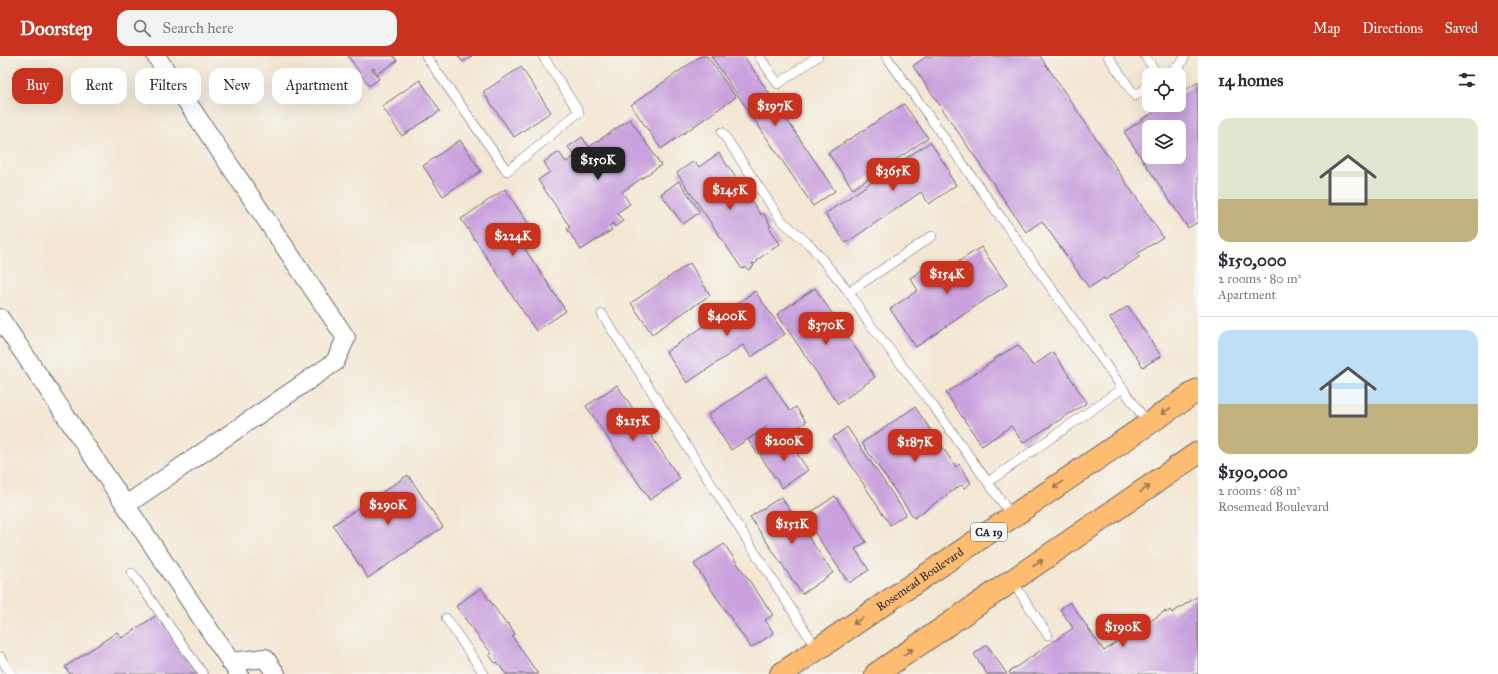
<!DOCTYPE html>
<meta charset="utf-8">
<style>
:root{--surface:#fff;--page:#f2f2f3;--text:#2b2b33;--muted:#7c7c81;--line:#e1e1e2;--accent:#c8321e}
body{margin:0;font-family:"IM FELL Great Primer",serif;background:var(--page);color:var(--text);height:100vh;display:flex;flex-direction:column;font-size:15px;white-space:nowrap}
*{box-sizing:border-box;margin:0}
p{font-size:13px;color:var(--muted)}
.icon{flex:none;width:22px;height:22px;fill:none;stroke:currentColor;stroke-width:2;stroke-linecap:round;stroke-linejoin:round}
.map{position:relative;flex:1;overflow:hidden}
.sheet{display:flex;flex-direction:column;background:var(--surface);width:300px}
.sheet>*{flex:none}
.banner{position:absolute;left:12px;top:12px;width:380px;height:36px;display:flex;gap:8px}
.fabs{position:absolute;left:1142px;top:12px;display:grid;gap:8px}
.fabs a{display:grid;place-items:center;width:44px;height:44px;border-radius:8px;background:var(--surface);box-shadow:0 4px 16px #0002;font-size:20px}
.price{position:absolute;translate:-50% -34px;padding:0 9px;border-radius:8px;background:var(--accent);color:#fff;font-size:13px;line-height:26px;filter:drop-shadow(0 1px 2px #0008)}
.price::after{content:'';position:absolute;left:50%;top:24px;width:12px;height:9px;margin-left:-6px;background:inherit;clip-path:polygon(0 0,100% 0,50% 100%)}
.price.current{background:#222;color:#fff}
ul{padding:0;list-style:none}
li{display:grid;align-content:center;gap:8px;height:212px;padding:0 20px}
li+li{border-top:1px solid var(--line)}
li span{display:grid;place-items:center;height:124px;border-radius:12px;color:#555}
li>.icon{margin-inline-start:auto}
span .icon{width:72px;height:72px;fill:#fffc;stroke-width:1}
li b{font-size:17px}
h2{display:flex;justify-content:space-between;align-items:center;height:48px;padding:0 20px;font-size:17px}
.tag{padding:0 14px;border-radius:12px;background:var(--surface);box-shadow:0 4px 16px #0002;font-size:14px;line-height:36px}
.tag.current{background:var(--accent);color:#fff}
header{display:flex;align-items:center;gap:24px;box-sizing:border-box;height:56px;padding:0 20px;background:var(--accent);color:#fff}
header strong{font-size:19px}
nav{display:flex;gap:22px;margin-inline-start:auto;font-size:14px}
.search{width:280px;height:36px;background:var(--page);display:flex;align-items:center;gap:10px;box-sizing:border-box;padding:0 14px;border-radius:12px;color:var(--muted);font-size:15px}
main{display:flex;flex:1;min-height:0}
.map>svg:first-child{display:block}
.building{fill:#c9a1dd;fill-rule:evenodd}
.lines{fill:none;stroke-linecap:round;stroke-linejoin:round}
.service-casing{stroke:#6b6770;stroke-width:10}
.minor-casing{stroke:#6b6770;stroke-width:20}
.primary-casing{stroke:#6b6770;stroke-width:24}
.service{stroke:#fff;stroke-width:9}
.minor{stroke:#fff;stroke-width:18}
.primary{stroke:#fdbc6f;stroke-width:22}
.oneway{stroke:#906f55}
.labels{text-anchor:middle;stroke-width:3.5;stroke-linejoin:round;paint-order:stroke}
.shield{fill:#f6f6f2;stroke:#626272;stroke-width:1}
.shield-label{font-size:11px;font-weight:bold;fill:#22223b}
.street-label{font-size:12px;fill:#22223b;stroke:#f6f6f2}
</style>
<header>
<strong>Doorstep</strong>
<div class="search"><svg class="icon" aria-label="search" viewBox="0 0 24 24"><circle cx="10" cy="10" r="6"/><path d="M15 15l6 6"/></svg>Search here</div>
<nav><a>Map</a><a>Directions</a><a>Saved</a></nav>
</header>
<main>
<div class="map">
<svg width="1198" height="618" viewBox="0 0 1198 618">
<rect width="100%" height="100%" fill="#f6f6f2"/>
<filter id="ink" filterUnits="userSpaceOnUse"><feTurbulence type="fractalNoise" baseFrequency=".025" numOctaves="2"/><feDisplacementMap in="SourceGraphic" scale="8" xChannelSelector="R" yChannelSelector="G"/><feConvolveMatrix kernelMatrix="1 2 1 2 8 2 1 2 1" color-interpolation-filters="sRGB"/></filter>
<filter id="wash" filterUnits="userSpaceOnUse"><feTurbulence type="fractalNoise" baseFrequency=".012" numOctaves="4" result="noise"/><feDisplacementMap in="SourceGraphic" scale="16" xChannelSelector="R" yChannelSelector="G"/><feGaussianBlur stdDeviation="0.9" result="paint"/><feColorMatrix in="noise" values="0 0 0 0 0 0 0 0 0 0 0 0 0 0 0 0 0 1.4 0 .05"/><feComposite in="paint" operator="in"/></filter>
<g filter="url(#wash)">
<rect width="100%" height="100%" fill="#f3e7d3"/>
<g id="blocks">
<path class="building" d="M348,0h46l3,5 -20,13 -3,-6 -2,1 7,10 -10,7z
M458,0h14l-9,6z
M701,0h6l29,41 -75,52 -30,-44z
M711,0h33l91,135 -22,15z
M927,0h113l123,181 -26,17 2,3 -34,23 -1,-2 -15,10 -47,-67 -16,11 -113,-166z
M521,11l30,45 -37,25 -31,-45z
M420,24l20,31 -38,25 -20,-30z
M1198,26v140l-10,6 -64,-96 40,-27h15v-10zM1149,71h30v30h-30z
M904,48l24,34 -75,51 -25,-36z
M630,63l31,46 -39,27 8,12 -13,9 6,8 -8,6 -2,-4 -4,3 3,4 -31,20 -14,-21 3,-2 -32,-47 12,-8 -6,-10 15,-10 7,10 9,-6 -7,-9 14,-10 7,10z
M460,84l21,31 -38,25 -20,-30z
M930,86l20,30 -2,1 8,12 -27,19 -8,-12 -75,51 -21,-29z
M719,97l42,62 2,-2 8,13 -2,1 11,17 -23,16 1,1 -3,3 -3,-1 2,3 -6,4 -2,-3 -4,2 -65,-96 17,-12 5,6z
M679,125l21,31 -17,12 -22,-30z
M505,133l30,45 -14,9 45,68 -30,20 -75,-112z
M981,191l26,38 -91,62 -26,-38 28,-19 -8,-12 24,-16 7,11z
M690,207l20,32 -58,39 -21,-31z
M815,232l60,89 -37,27 -61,-90z
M755,235l30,43 -34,23 -8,-12 -56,38 -21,-31z
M1128,250l33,50 -18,11 -33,-49z
M1018,289l15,21 20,-14 33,49 -1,3 -62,39 -12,-17 -29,20 -36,-53 49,-33 -1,-1z
M766,320l24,35 6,-4 10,15 -48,32 -10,-14 20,-14 -37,24 -23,-35z
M617,329l63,94 -30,21 -64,-94z
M915,351l41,60 3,-3 12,19 -7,5 -3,-3 -47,33 -52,-75z
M847,371l59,87 -16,11 -57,-88z
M786,381l22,33 -26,18 -22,-33z
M408,419l35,52 -75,51 -35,-53z
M835,440l31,46 -11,7 14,21 -20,13 -45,-66z
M781,441l52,76 -31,21 -52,-77z
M724,488l49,71 -8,5 9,13 -23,15 -57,-84z
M481,532l25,36 2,-1 7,11 -3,2 26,38h-32l-9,-12 -2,1 -6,-8 3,-2 -2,-2 -9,-10 -25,-35z
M1198,540v78h-188l-1,-2 64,-44 -13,-19 10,-7 34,49 37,-26 5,6 3,-2 -2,-4 3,-2 -1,-1 16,-11 1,2 4,-3 2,3z
M157,559l40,59h-127l-5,-7 52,-35 5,6z
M987,589l20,29h-20l-13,-20z"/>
</g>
</g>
<g filter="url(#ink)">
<use href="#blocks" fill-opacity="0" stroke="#6b6770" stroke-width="1"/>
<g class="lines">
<defs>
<path id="service" d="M426,0l81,115 72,-59 -36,-56
M759,0l19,28 40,-28
M886,0l262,368
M1108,0l27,40 14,-10
M1145,0l13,19
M1166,19l15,-11 4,-8
M722,76l59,88 30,26 38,46 17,27 68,88 78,109
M849,236l83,-56
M602,258l215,335
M988,426l135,-94
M132,517l71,101
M1012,525l36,54
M446,562l38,56
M0,601l11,17"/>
<path id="minor" d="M0,262l239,356
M126,449l209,-143 11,-24 -190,-282
M230,606l35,-4 11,16"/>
<g id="primary">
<path id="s1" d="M781,618l417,-284"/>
<path d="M876,618l322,-221"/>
</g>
</defs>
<use href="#service" class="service-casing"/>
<use href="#minor" class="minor-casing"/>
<use href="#primary" class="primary-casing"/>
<use href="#service" class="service"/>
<use href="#minor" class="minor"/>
<use href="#primary" class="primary"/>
</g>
<defs><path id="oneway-shaft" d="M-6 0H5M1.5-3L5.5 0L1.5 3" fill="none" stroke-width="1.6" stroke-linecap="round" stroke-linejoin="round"/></defs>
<g class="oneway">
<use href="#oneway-shaft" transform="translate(1166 355) rotate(146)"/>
<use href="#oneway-shaft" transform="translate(1058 429) rotate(146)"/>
<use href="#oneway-shaft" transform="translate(1145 433) rotate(-34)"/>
<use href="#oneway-shaft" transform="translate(1038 507) rotate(-34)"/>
<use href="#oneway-shaft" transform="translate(858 565) rotate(146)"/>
<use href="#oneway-shaft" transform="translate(908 596) rotate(-34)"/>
</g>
</g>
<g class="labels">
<rect class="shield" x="971" y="467" width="36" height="18" rx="3"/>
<g class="shield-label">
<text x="989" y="480">CA 19</text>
</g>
<g class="street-label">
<text dy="4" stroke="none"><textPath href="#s1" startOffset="168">Rosemead Boulevard</textPath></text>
</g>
</g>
</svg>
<div class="fabs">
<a><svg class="icon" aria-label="locate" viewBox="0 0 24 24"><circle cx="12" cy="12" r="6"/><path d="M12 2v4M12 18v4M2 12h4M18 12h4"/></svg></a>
<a><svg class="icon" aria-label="layers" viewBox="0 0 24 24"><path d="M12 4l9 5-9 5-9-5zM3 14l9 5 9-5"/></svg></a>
</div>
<b class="price" style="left:775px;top:71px">$197K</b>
<b class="price current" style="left:598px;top:125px">$150K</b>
<b class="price" style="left:893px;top:136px">$365K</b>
<b class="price" style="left:730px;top:155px">$145K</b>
<b class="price" style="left:513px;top:201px">$224K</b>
<b class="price" style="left:947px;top:239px">$154K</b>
<b class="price" style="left:727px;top:281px">$400K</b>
<b class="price" style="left:826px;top:290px">$370K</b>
<b class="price" style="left:633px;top:386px">$215K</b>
<b class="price" style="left:784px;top:406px">$200K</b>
<b class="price" style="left:915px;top:407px">$187K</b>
<b class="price" style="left:388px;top:470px">$290K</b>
<b class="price" style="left:792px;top:489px">$151K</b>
<b class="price" style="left:1123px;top:592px">$190K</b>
<div class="banner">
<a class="tag current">Buy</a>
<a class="tag">Rent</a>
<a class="tag">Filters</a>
<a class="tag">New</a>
<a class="tag">Apartment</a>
</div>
</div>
<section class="sheet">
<h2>14 homes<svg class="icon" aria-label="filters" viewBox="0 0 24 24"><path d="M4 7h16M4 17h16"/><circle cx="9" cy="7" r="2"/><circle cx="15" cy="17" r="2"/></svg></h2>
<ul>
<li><span style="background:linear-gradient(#dfe7d0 65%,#c2b280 0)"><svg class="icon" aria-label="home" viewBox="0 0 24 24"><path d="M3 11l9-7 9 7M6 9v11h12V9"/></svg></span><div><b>$150,000</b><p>2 rooms · 80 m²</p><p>Apartment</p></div></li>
<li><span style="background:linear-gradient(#bfe0f5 60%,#c2b280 0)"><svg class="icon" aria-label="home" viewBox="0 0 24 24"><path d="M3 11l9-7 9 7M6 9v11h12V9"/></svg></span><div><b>$190,000</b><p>2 rooms · 68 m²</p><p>Rosemead Boulevard</p></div></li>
</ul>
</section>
</main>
